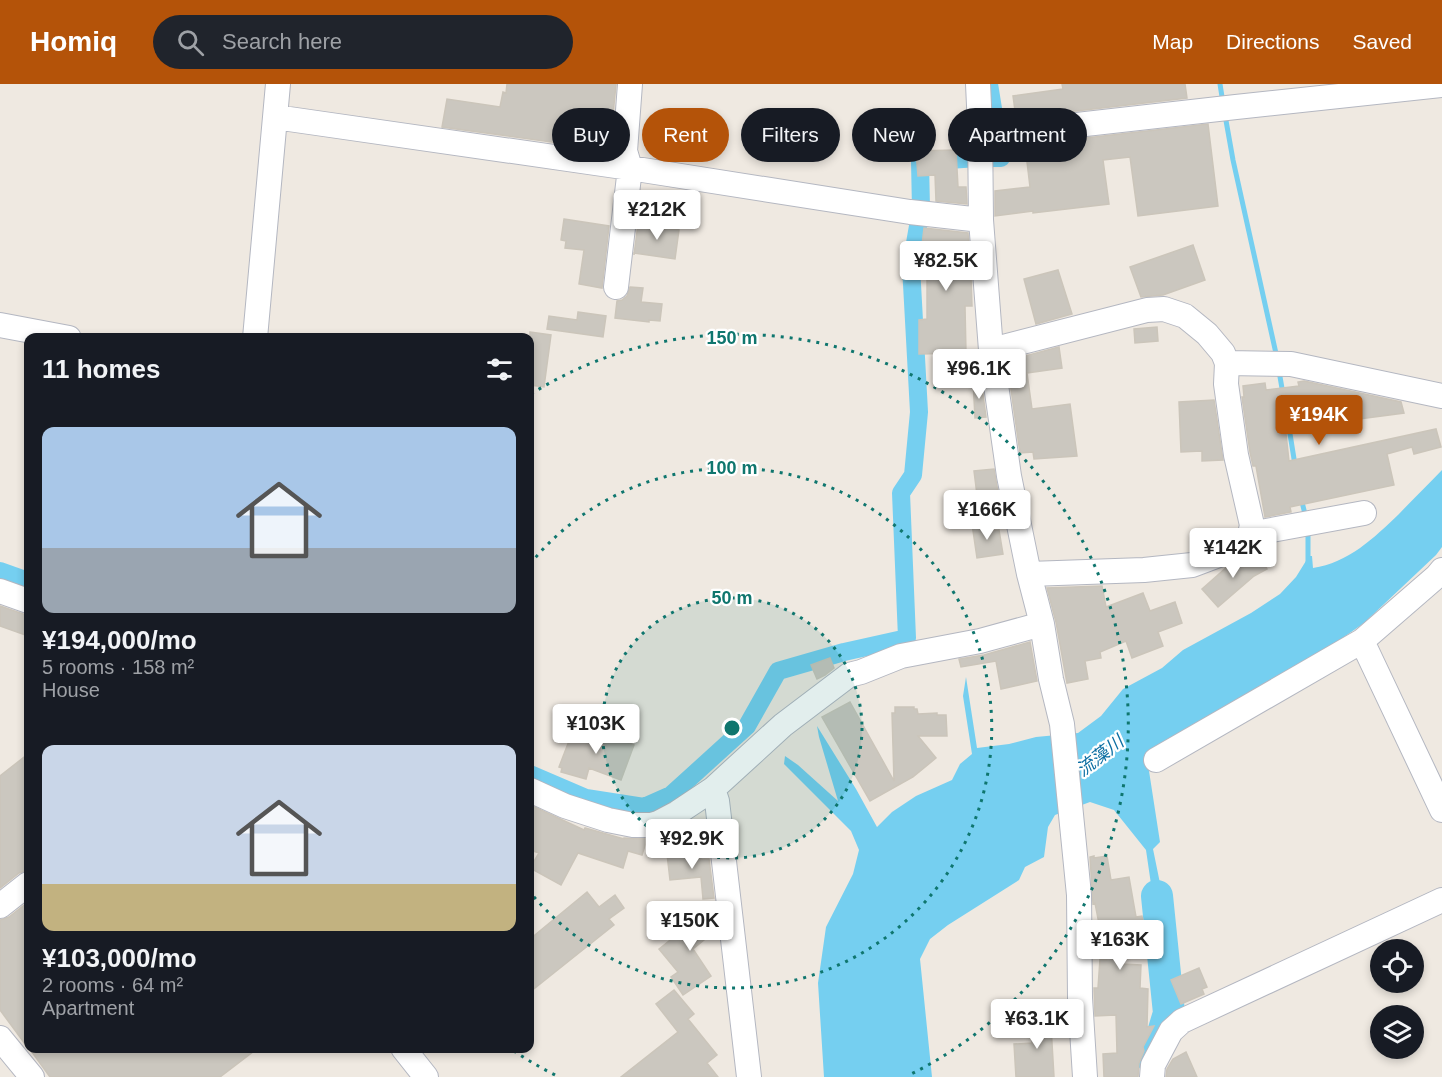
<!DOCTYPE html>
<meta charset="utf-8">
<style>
:root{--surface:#171b24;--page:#20242c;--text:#f1f3f6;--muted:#9ea1a6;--accent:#b45309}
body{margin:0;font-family:Arial,"Noto Sans JP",sans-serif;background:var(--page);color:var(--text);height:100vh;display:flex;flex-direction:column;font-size:22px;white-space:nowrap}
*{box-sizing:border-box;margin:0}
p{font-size:20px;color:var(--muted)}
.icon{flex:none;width:33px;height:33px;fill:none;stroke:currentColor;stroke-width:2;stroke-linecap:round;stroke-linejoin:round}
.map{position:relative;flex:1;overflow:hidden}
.sheet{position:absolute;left:24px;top:249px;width:510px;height:720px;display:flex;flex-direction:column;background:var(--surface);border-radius:12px;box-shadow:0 3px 9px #0003}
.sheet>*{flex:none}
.hud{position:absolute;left:552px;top:24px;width:570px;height:54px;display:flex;gap:12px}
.fabs{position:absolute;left:1370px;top:855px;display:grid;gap:12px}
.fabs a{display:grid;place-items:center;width:54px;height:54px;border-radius:50%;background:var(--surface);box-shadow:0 3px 9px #0003;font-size:30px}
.price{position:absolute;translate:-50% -51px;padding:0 14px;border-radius:6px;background:#fff;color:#222;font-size:20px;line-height:39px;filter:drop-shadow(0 2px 3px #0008)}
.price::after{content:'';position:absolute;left:50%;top:36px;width:18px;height:14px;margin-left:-9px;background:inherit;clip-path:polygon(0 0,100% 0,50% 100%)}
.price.selected{background:var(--accent);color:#fff}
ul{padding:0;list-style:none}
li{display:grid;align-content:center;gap:12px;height:318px;padding:0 18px}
li span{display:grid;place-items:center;height:186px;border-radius:12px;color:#555}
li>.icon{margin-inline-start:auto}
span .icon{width:108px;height:108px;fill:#fffc;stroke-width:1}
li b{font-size:26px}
h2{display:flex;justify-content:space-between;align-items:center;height:72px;padding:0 18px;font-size:26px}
.tag{padding:0 21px;border-radius:27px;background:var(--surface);box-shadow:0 3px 9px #0003;font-size:21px;line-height:54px}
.tag.selected{background:var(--accent);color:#fff}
header{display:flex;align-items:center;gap:36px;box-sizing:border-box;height:84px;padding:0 30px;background:var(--accent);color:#fff}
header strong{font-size:28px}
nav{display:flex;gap:33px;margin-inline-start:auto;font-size:21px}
.search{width:420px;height:54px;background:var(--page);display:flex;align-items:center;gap:15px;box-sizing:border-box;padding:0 21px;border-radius:33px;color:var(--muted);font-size:22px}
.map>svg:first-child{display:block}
.water{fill:#75cff0}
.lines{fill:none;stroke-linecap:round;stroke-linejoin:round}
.stream{stroke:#75cff0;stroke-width:5}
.canal{stroke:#75cff0;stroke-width:18}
.river{stroke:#75cff0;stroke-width:32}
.building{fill:#cbc7bf;stroke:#cbc5ba;stroke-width:1.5}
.minor-casing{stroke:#b4b7c1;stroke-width:26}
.minor{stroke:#fff;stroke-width:24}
.ring{fill:none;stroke:#0f766e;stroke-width:3;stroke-dasharray:3 6}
.labels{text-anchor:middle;stroke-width:4.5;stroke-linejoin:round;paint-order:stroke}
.water-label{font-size:18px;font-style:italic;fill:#0d6fa3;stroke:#fff}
.centre{fill:#0f766e;stroke:#fff;stroke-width:3}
.ring-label{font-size:18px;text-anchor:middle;font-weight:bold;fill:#0f766e;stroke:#fff;stroke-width:4.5;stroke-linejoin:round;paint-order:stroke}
</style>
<header>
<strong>Homiq</strong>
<div class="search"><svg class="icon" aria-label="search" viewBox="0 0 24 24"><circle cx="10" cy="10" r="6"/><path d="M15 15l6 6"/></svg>Search here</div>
<nav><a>Map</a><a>Directions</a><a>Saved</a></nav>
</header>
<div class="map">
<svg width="1442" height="993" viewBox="0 0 1442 993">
<rect width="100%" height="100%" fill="#efe9e1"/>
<path class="water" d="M1442,386v77l-6,8 -72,68 -30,21 -154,88 -33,26 13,84 -7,7 9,44 -9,5 -7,-48 -32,-40 -24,-8 -35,13 -7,12 -4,30 -19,10 -6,13 -71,45 -18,14 -10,20 12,118h-108l-6,-94 8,-56 27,-53 6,-24 -8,-19 -67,-67 1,-8 13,9 40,36 -19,-64 -2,-11 39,63 21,38 15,-15 24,-16 36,-16 8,-16 12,-10 -9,-58 3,-19 11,71 32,-4 27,-7 42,-4 23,-17 22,-27 39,-21 21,-18 68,-37 29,-19 16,-17 13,-21h3l1,12c35,-5 61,-30 86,-54 14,-15 29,-29 43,-44z"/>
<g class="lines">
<path class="stream" d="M1220,0l3,19
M1225,31l8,45 44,198
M1279,287l4,23
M1286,325l9,56
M1301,414l5,20
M1308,446v33"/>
<path class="canal" d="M0,487l28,10
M530,690l56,24 58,9 27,-12 76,-69 31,-55 66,-19 63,-14 -6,-145 12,-18 6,-63 -8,-146 10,-57 -1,-48c27,0 54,-4 81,-3l-12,-74"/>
<path class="river" d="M1152,974l11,-25 6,-20 -12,-117"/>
</g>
<path class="building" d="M507,0h109l-4,41 -3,25 -167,-23 5,-28 53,8 3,-15 3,1z
M1062,0h123l2,14 -171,20 -3,-22 50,-7z
M1208,40l10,82 -80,10 -8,-59 -27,3 6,44 -76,9v-2l-38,5v-25l35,-4 -5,-42z
M956,66l2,37h8l1,17 -31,-3 -1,-26 -17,1 -2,-25z
M564,135l45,7 -7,62 -23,-4 5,-34 -19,-2 1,-7 -5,-1z
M638,140l41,6 -4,29 -41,-6v2z
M924,144l44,5 2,27 -2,17h3l1,29h-7l1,47 -47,1v-34l8,-1v-64l-6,-1z
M1193,161l12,35 -42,15 -22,2 -11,-30z
M1058,186l14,44 -36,10 -12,-45z
M630,203l13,1 -2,14 21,2 -2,17 -11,-1v2l-34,-4 2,-17 5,-1 5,-4z
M578,228l28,4 -3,21 -56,-8 2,-13 28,4z
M1157,243l1,14 -23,2 -1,-14z
M530,248l21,3 -7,52 -14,-2z
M1059,263l3,21 -35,5 5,36 38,-5 7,52 -43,3 -1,-7 -13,1 -13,-92z
M973,296h8l5,37 -11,1z
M1304,297l97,21 3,11 -52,7 -2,-14 -66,10 5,45 147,-32 5,18 -27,7 -2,-7 -25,7 7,31 -104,22 1,5 -26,5 -9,-51h-3l-3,-14 -8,-55h2l-1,-11 22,-3 1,7 33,-4 -1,-4z
M1214,316l9,60 -21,1v-10l-21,1 -2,-50z
M994,385l4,23 -21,3 -3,-24z
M989,438l1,9 9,-1 4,24 -26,4 -5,-34z
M1258,470l9,15 -13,7 -36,31 -16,-18 25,-22 26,-10z
M1102,502l4,21 37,-14 7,18 25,-9 7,21 -24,9 5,14 -31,12 -6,-17 -26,11 1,6 -16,3 3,18 -21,4 -11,-61 -9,-34z
M0,522l23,8 5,1v21l-28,-10z
M1030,558l7,39 -36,8 -5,-28 -35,6 -2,-8 25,-4z
M830,574l4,10 -9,7 -8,4 -6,-14z
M850,618l44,79 -2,-68h3v-6h19v2h3l1,5 19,-1v2h9l1,21h-29l18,22 -23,19 -43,24 -48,-84z
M574,644l22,9 3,-6 35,14 -13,35 -32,-12 -3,11 -25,-7 1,-4 -3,-1z
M28,670v116l-9,3 -19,15v-112z
M530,721l54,25 1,-2 39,11v-1l23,1 -5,16 -14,-4 -5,17 -45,-15 -17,32 -31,-17 9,-15 -9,-3z
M700,766l1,9h8l5,39 -11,1 -2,-22 -31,3 -3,-26z
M1094,772v2l13,-2 4,24 18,-3 7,40 6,-1 4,20 -23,4 -1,24 19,1 -1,23 8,1 -1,38 7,-1 -11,21 1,4 -5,12 -1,14h-34l-1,-23 14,-1 -1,-38 -21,1 -1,-28h4l2,-29 6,1 -11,-57 -2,1 -3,-47z
M587,808l12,15 16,-12 9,13 -15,11 5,6 -84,67v-53z
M28,818v146l-28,-38v-90l9,-3z
M715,820l3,25 -22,2 8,9 -11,9 18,27 -28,19 -12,-18 7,-5 -19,-23z
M1199,884l8,19 -5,2 2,5 -23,10 -10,-24z
M674,906l20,24 -6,5 29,36 -10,8 11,14h-97l57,-45 -22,-28z
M1034,928l19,1v14l-2,-1 3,51h-38l-2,-33 18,-1z
M29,964h229l-38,29h-170z
M1186,968l11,25h-31l1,-8 6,-10z"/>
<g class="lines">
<defs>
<path id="minor" d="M978,0l2,43 1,93 10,130 18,126 20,98 13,50 9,55 11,45 17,171 1,103 5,79
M275,33l355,51 280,44 71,8
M980,52l256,-29 206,-22
M616,203l14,-119 -5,-17 5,-67
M0,241l69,13
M255,254l23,-254
M991,266l156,-40 17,-1 21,7 22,18 16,19 4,10 -1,21 10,71 16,70 -4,19 -56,21 -48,5 -115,4
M1227,279l64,1 151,32
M1250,450l114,-21
M0,507l28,10
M1362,557l80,169
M1156,676l206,-119 75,-65 5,-6
M713,705l4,12 32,276
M530,706l35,16 43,14 25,5h18l7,-2 19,-10 36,-24 70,-64 66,-50 12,-3 40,-16 79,-15 62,-17
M0,822l28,-22
M0,954l32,39
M403,964l23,29
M1152,993l1,-12 18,-34 11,-10 260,-121"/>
</defs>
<use href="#minor" class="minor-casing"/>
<use href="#minor" class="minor"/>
</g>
<circle cx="732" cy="644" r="130" fill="#0f766e" fill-opacity=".12"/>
<g class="ring">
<circle cx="732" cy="644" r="130"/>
<path d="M530 480A260 260 0 1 1 530 808"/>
<path d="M555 991A390 390 0 0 1 511 965M531 310A390 390 0 1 1 909 991"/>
</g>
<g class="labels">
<g class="water-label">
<text transform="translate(1100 672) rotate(-38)" y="6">流藻川</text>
</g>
</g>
<circle cx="732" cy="644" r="9" class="centre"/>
<g class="ring-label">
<text x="732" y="260">150 m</text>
<text x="732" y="390">100 m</text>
<text x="732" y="520">50 m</text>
</g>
</svg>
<div class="fabs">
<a><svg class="icon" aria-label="locate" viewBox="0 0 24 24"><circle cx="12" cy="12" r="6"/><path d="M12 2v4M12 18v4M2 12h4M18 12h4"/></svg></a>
<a><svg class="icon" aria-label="layers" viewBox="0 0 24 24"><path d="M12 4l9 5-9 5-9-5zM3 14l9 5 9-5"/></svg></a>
</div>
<b class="price" style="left:657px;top:157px">¥212K</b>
<b class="price" style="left:946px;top:208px">¥82.5K</b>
<b class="price" style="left:979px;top:316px">¥96.1K</b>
<b class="price selected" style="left:1319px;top:362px">¥194K</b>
<b class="price" style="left:987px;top:457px">¥166K</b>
<b class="price" style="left:1233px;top:495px">¥142K</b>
<b class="price" style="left:596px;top:671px">¥103K</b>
<b class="price" style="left:692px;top:786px">¥92.9K</b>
<b class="price" style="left:690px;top:868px">¥150K</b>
<b class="price" style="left:1120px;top:887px">¥163K</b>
<b class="price" style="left:1037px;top:966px">¥63.1K</b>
<div class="hud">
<a class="tag">Buy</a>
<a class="tag selected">Rent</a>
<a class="tag">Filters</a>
<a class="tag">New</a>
<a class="tag">Apartment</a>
</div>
<section class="sheet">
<h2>11 homes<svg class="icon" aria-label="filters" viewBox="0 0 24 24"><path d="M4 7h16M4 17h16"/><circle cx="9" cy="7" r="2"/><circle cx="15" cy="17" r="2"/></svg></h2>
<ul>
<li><span style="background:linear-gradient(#a9c7e8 65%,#9aa5b1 0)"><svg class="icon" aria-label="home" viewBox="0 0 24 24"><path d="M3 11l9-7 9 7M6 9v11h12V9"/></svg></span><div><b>¥194,000/mo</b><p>5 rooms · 158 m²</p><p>House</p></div></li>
<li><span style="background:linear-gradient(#c9d6e8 75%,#c2b280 0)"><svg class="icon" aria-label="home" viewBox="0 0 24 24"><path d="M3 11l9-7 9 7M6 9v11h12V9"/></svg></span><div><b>¥103,000/mo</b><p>2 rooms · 64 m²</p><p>Apartment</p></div></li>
</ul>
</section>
</div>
